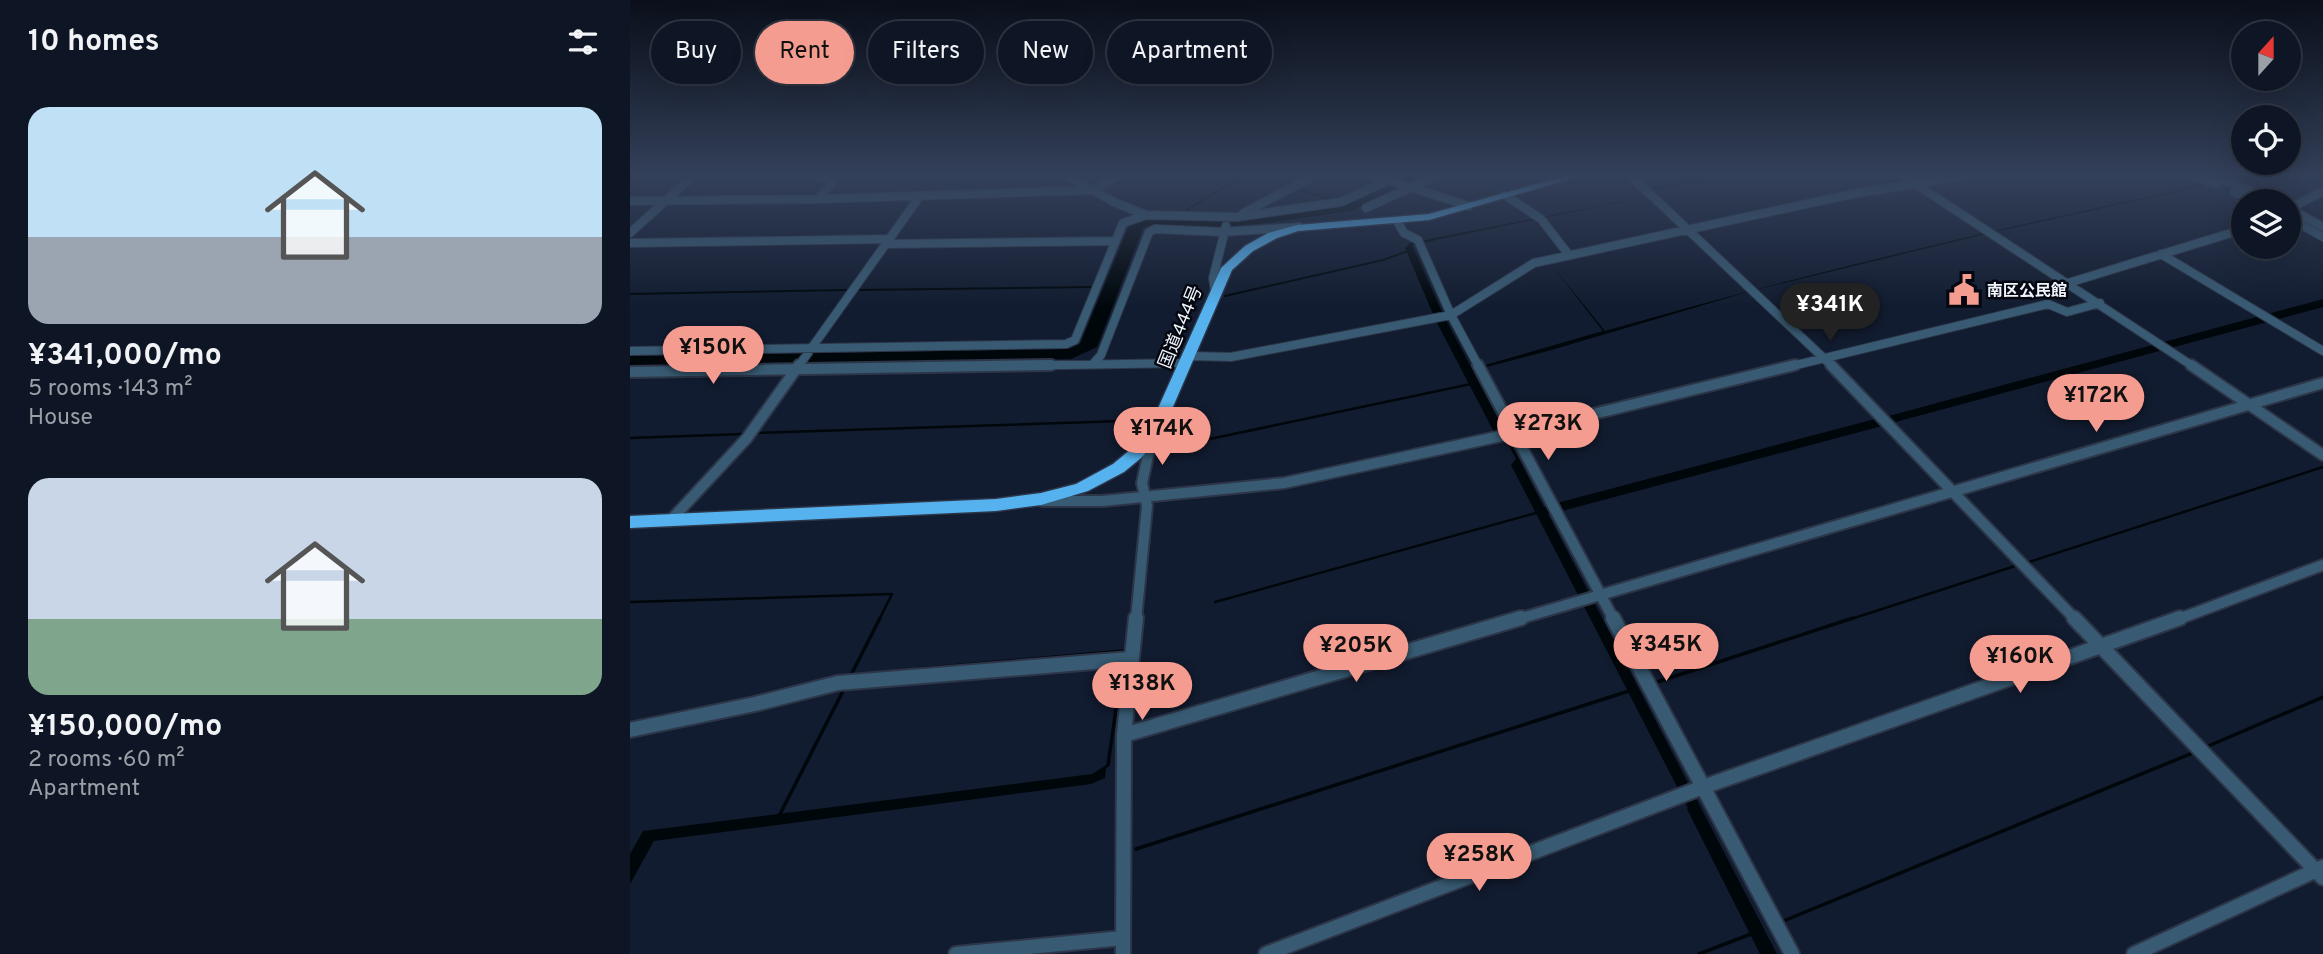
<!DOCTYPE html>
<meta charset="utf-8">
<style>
:root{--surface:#0e1524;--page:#1c2231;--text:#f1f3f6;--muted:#9b9fa6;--line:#2e3441;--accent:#f59c90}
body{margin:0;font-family:Overpass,"Noto Sans JP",sans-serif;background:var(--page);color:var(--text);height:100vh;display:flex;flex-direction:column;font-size:26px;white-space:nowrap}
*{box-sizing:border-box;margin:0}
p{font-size:23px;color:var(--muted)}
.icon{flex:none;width:38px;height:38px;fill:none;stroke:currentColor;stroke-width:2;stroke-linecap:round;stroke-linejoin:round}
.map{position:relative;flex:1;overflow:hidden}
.side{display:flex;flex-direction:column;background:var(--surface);width:630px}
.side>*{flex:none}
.guide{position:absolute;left:21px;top:21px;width:665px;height:63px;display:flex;gap:14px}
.needle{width:46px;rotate:21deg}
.fabs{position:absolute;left:1601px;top:21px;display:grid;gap:14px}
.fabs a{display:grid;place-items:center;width:70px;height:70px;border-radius:50%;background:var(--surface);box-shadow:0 7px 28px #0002,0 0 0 2px var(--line);font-size:35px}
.price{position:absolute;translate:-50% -60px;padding:0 16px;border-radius:24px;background:var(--accent);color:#111;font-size:23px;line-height:46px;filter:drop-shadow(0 2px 4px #0008)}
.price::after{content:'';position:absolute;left:50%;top:42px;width:21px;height:16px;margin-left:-10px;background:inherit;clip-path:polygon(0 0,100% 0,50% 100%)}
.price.selected{background:#222;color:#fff}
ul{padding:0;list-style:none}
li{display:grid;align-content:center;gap:14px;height:371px;padding:0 28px}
li span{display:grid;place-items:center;height:217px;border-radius:21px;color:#555}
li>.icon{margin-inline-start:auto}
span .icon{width:126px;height:126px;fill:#fffc;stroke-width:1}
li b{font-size:30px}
h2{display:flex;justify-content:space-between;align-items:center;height:84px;padding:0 28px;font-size:30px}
.chip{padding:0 24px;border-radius:32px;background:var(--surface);box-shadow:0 7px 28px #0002,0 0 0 2px var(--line);font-size:24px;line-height:63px}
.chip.selected{background:var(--accent);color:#111}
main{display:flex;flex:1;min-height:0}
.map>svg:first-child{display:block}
.built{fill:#16233d}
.water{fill:#00070b}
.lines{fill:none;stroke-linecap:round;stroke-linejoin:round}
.stream-far2{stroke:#00070b;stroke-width:2}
.stream-far1{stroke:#00070b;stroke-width:2.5}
.stream{stroke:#00070b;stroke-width:3.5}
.minor-far2-casing{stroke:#2d3649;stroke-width:10}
.minor-far1-casing{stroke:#2d3649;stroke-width:14}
.minor-casing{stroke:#2d3649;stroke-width:18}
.highway-casing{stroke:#2d3649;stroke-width:3}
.minor-far2{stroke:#385b73;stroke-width:8}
.minor-far1{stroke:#385b73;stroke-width:10}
.minor{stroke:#385b73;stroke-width:14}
.highway{fill:#55b2ee;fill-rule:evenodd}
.labels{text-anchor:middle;stroke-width:5;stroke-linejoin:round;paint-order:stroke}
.far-poi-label{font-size:16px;font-weight:bold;fill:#f0f5fd;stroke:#04070f;text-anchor:start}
.street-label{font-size:18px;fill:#f0f5fd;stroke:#04070f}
</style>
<main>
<section class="side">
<h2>10 homes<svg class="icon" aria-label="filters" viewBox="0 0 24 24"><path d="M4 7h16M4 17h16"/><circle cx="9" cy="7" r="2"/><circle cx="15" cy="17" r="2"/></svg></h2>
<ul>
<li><span style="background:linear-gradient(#bfe0f5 60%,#9aa5b1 0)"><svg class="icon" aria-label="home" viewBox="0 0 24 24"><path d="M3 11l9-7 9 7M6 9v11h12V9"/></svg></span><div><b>¥341,000/mo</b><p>5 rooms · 143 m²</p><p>House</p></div></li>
<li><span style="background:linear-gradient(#c9d6e8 65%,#7fa58c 0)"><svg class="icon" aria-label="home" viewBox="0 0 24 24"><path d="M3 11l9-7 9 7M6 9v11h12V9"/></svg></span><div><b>¥150,000/mo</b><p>2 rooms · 60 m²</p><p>Apartment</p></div></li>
</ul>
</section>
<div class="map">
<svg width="1693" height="954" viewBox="0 0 1693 954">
<rect width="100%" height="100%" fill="#121c30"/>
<path class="built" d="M819,175h116l-66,18z"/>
<path class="water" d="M780,175h18l-77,36 -92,13 -45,3 -52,-2 -19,3 -46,119 -26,12 -441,8v-11l439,-7 11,-5 49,-118 20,-8 32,2 7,-12 -5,11 56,2 105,-16z
M1091,175h13l-82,16 -2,5 -238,49 31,69v6h3l25,47 4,1 128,-37 -53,-68 55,68c200,-58 401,-104 605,-148l-11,-8 17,4 9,-4h11l-10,4 43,22h-9l-42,-18 -224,49 -243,59 -203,60 -73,19 -1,3 70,134 15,-1 -2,-3 318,-84 3,3 9,-3 -2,-2 438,-118v8l-431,116 -11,1 1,2 -320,85 -2,-3 -12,6 229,440h-17l-73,-145 1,-1 -177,-343 5,-6 -11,-21 -11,-6 -58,-111 -31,-73 5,-5 238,-47 1,-7z
M481,762l-5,7 -1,9 -14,6 -437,57 -24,43v-30l13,-23 449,-57z"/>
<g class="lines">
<path class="stream-far2" d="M588,175l17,5
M612,176l4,-1
M664,188l37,12
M557,210l51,-31
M133,237l49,-1
M227,290l235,-3
M0,294l217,-4
M595,296l158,-36 25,-9"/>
<path class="stream-far1" d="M126,433l396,-13
M0,438l113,-4
M537,448l304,-64
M1396,563l297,-96
M0,602l262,-8 -13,26
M585,602l321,-89
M1218,620l167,-54"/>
<path class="stream" d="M288,669l206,-18
M221,675l29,-57
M1024,683l199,-65
M1576,747l117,-50
M478,765l14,-97
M149,816l64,-125
M506,849l493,-158
M1151,922l414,-170
M1069,954l52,-20"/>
<defs>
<path id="minor-far2" d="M176,175l25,3 17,-3
M436,175l48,27 32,13 90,2 105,-15 59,-27
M742,175l97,31
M1000,175l203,192
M1272,175l292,192
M1563,175l24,9
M1581,175l62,26
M1604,192l20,9
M875,195l36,24 28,36
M188,199l18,-21
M0,201l188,-2 276,-9 25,-15
M736,208l71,-33
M1659,208l34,19
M1659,209l34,-18
M612,214l73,-39
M1659,218l34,19
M767,221l7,12 14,7 33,75 28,52
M0,233l64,-58
M0,243l259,-4
M256,244l229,-3
M1531,254l162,97
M1438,283l176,-54
M585,291l-2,-13 13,-52
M0,351l436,-7 9,-4 48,-117 23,-8
M560,356l41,1 220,-42 83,-52 323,-70 113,-18
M463,364l8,-9 48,-123 6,-3 68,3 76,-5
M168,367l122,-171
M313,367l244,-4
M1158,367l260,-63 19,8 33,-9"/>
<path id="minor-far1" d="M848,365l136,255
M1201,365l245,255
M1561,365l132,90
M0,372l421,-7
M412,501h60l182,-18 231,-50 280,-68
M40,521l77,-83 52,-73
M506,620l11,-114 -5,-23 10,-46
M885,620l808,-237
M1546,620l147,-55"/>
<path id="minor" d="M983,618l179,336
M1444,618l249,260
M0,730l125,-26 83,-21 292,-24
M494,735l397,-117
M326,954l167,-16
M493,954l1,-219 12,-117
M636,954l437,-167 477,-169
M1504,954l189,-87"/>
<path id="highway" d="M939,175h15l-155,45 -131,11 -21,7 -24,13 -21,19 -72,167 -19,21 -17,14 -36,19 -47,14 -45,6 -366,17v-12l366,-17 45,-6 35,-9 37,-20 17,-14 16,-15 75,-167 24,-22 23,-13 29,-8 132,-11z"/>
</defs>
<use href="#minor-far2" class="minor-far2-casing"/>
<use href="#minor-far1" class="minor-far1-casing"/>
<use href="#minor" class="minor-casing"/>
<use href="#highway" class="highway-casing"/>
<use href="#minor-far2" class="minor-far2"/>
<use href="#minor-far1" class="minor-far1"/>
<use href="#minor" class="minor"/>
<use href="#highway" class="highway"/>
</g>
<linearGradient id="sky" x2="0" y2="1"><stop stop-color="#0a0f1a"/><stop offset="0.57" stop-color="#334059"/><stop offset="1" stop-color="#334059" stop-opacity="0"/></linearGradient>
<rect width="1693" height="308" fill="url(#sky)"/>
<defs>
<symbol id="civic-bare" viewBox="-9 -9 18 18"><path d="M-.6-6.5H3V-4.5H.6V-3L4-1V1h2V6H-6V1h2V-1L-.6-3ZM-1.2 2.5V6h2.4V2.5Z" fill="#f59c90" stroke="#04070f" stroke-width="2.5" paint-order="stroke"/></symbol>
</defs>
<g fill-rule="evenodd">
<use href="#civic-bare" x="1312" y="268" width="44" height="44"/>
</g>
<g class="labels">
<g class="far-poi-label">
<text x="1357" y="296">南区公民館</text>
</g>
<g class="street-label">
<text transform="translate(550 327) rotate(-68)" y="6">国道444号</text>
</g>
</g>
</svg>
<div class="fabs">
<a><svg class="needle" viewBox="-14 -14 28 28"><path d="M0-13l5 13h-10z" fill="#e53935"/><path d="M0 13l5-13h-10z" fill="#9b9fa6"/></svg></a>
<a><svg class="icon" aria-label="locate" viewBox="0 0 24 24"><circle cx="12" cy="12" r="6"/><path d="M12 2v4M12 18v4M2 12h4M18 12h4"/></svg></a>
<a><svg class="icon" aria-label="layers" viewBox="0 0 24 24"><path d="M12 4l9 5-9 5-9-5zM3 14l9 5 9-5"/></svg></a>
</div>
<b class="price selected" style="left:1200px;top:343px">¥341K</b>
<b class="price" style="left:83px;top:386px">¥150K</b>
<b class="price" style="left:1466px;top:434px">¥172K</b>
<b class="price" style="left:918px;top:462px">¥273K</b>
<b class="price" style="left:532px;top:467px">¥174K</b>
<b class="price" style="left:1036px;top:683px">¥345K</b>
<b class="price" style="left:726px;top:684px">¥205K</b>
<b class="price" style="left:1390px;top:695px">¥160K</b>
<b class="price" style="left:512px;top:722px">¥138K</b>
<b class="price" style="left:849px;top:893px">¥258K</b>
<div class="guide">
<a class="chip">Buy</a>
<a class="chip selected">Rent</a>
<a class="chip">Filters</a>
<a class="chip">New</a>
<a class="chip">Apartment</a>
</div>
</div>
</main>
